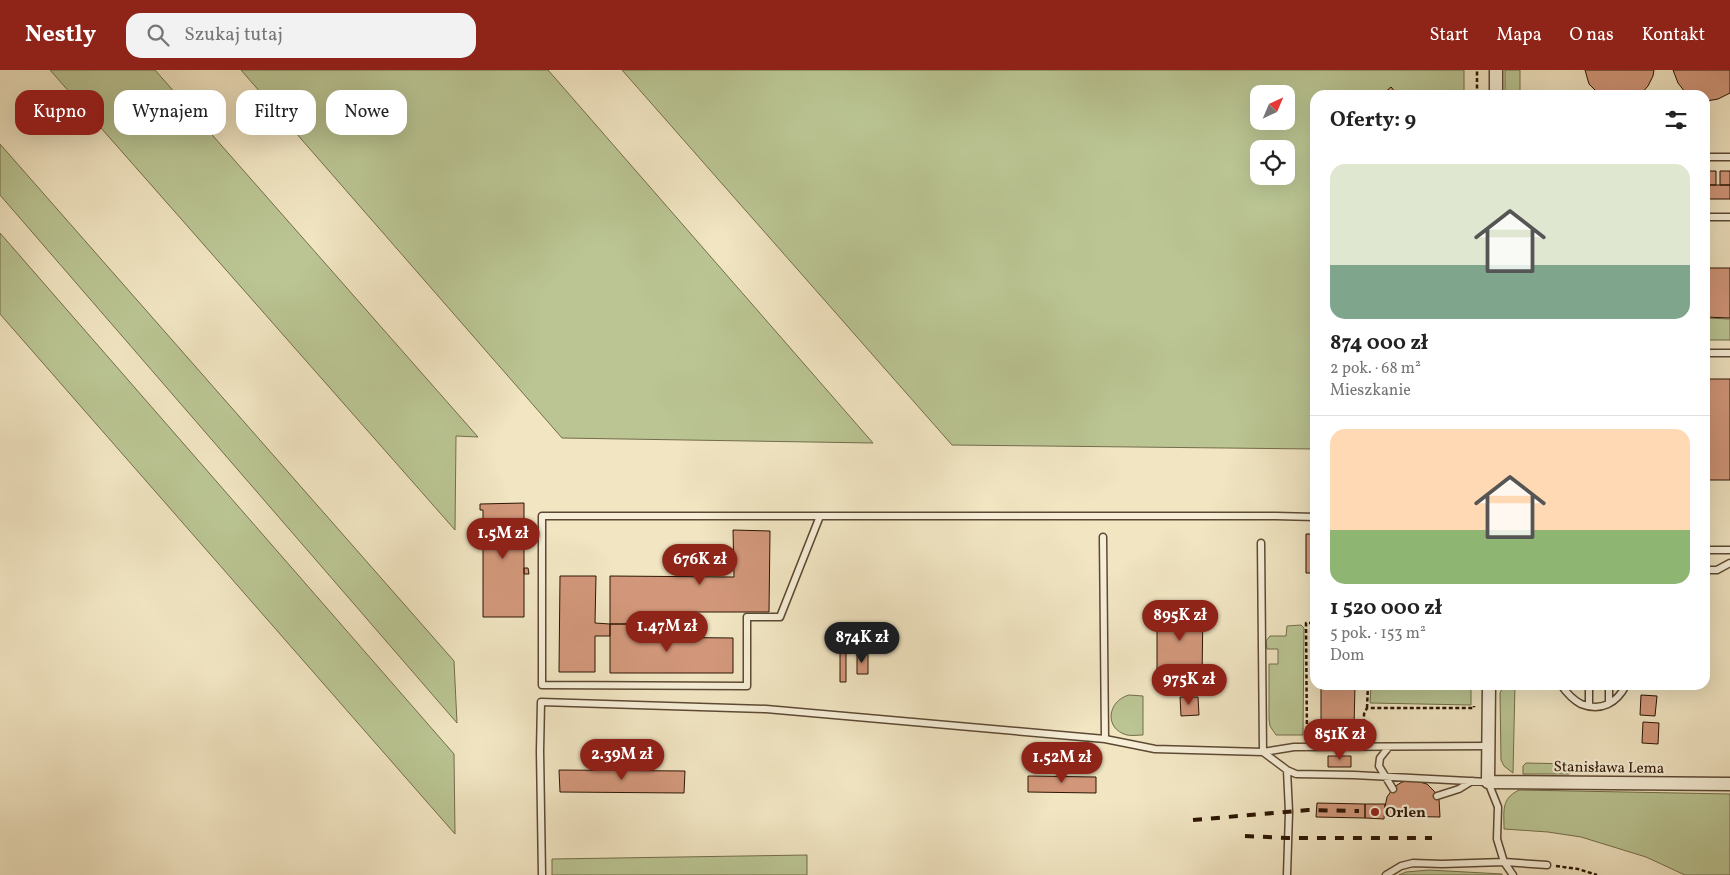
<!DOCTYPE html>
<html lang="pl">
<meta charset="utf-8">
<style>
:root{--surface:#fff;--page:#f2f2f2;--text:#222;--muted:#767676;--line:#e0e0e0;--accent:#8f2418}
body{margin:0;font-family:Vollkorn,serif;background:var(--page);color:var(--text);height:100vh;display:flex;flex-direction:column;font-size:19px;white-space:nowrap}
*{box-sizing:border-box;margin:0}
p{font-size:16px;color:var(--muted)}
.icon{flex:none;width:28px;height:28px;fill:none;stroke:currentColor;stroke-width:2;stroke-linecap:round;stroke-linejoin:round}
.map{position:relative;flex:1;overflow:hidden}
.drawer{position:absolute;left:1310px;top:20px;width:400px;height:600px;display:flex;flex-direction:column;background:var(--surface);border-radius:15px;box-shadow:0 5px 20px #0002}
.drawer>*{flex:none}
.guide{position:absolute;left:15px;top:20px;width:475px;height:45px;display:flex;gap:10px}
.needle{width:32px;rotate:44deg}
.controls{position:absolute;left:1250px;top:15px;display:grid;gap:10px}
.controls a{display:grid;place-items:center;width:45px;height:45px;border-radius:10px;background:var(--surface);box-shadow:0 5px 20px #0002;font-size:25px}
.price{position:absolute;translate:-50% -42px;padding:0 11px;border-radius:18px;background:var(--accent);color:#fff;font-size:16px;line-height:32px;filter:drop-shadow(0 1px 2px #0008)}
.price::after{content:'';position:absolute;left:50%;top:30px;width:15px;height:11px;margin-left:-8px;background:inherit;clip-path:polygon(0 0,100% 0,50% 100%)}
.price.on{background:#222;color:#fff}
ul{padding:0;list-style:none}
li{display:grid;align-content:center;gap:10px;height:265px;padding:0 20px}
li+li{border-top:1px solid var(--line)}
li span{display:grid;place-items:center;height:155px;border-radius:15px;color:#555}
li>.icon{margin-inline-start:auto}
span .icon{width:90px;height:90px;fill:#fffc;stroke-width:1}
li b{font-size:21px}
h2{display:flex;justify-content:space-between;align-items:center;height:60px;padding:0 20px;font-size:21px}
.pill{padding:0 18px;border-radius:15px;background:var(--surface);box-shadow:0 5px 20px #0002;font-size:18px;line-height:45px}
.pill.on{background:var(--accent);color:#fff}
header{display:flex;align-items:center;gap:30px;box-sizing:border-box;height:70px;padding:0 25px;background:var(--accent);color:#fff}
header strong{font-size:24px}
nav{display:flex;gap:28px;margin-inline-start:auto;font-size:18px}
.search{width:350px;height:45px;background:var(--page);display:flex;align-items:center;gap:12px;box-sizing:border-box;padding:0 18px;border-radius:15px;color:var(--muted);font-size:19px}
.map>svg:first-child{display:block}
.green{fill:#bac593;stroke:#736d4b;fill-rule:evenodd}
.building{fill:#d2977a;stroke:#2c1503}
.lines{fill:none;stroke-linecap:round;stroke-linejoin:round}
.lane-casing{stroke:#5d4933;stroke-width:9}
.street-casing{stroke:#5d4933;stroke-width:15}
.path{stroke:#2c1503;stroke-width:2.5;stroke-dasharray:4 2.5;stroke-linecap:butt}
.lane{stroke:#f6eed7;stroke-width:6}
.street{stroke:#f6eed7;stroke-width:12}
.rail{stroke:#2c1503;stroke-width:4;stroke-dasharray:9 9;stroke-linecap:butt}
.poi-dot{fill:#8f2418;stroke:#f6eed7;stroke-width:2}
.labels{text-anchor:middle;stroke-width:4.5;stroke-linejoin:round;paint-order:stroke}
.street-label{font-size:15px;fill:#2c1503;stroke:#f6eed7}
.poi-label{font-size:15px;font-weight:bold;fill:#2c1503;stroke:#f6eed7;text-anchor:start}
</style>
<header>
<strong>Nestly</strong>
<div class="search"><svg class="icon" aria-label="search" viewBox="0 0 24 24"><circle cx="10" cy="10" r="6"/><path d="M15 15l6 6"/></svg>Szukaj tutaj</div>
<nav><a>Start</a><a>Mapa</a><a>O nas</a><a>Kontakt</a></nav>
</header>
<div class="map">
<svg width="1730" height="805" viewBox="0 0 1730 805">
<rect width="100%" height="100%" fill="#f1e5c2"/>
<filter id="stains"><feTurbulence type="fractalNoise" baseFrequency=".004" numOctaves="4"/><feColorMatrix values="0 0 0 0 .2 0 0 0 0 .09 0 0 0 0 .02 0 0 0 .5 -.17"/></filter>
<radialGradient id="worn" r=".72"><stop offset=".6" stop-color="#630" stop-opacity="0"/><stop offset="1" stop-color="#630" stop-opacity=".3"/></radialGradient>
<path class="green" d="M50,0h105l323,367 -22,-1 -1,94z
M241,0h307l325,373 -311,-5z
M622,0h842v25h-149v354l-363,-4zM1259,24h27v27h-27zM1259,79h27v27h-27z
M1505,0h15v25h-15z
M0,74l454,517 3,62 -457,-528z
M0,163l454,521 1,80 -455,-520z
M1705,248l25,1v21h-25z
M1301,555l3,3 -1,107h-27l-6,-9 -1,-7v-55h9v-15h-11l-1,-8 4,-5h16l1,-10z
M1371,615h100v20l-101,-2z
M1504,615h11l-2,88 -9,-7 -3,-6 -1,-67z
M1129,625l14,1v39c-5,0 -11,1 -16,0 -23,-6 -20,-34 2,-40z
M1526,693l46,1v8l-3,2h-46v-8z
M1519,720l211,4v81h-45l-39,-18 -65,-20 -33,-5 -44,-3c0,-19 -3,-30 15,-39z
M807,785v20h-255v-16z
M1429,800l73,4v1h-103l7,-3z"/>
<path class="building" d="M1585,0h69l-1,6 -5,10 -8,9h-40l-11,-11z
M1673,0h57v23l-12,6 -11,2 -2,-1v-5h-15l-5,-3 -7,-9z
M1391,17l7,8h-16z
M1705,101h11v14h-11z
M1720,101h10v14h-10z
M1705,115h25v14h-25z
M1705,198h25v50l-25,-1z
M1705,309h25v101h-25z
M524,433v114h-41v-107h-3v-6z
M733,460l37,1 -1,81h-130v12h-29v-48l124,1z
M1306,464h9v39h-9z
M524,498h4l1,6h-5z
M560,506h36l-1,47 15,1v12h-15v36h-36z
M1157,535l46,1 -1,74 -45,-1z
M610,554h29v13l94,1v35h-123z
M840,580h6v32h-6z
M857,584h11v20h-11z
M1321,615h34l-1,43h-33z
M1641,625l16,1 -2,20 -15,-1z
M1180,627h18l1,18 -18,1z
M1643,652l16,1 -1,21 -16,-1z
M1328,686h23v11h-23z
M559,700l126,1 -1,22 -124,-1z
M1028,706l68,1v16l-68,-1z
M1412,710l15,4 7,7 5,8 1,18 -54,-1 -1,-9 2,-10 7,-10 8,-5z
M1317,733l48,1v14l-49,-1z
M1365,734h20l-1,15 -19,-1z"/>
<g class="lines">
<defs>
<path id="lane" d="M1705,87h25
M1705,147h25
M1705,283h25
M820,446l-40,101h-33v69l-205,-1v-169h734l39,1
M1103,467l2,202
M1261,473l2,209
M1705,480h25
M1705,500h12l13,-7
M1561,615c5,7 12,15 20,19 20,8 36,-1 45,-19
M1589,615v20
M1609,615v18
M1388,678l-8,10 -1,8 14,23
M1263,682l24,18 9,4 58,1 134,7 10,25 -1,32 7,23 9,13
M1437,726l22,-7 13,-8
M542,805l-2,-124 1,-49 225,7 339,30 50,10 108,3 31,-5 195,-1
M1287,805l2,-63 -2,-42
M1386,805l15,-9 12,-3 29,1 62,-2 43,3"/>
<path id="street" d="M1496,0v25
M1489,615l-1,97 242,2"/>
</defs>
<use href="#lane" class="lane-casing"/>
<use href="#street" class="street-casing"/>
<path class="path" d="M1477,25v-25
M1367,638l1,-23
M1364,666v-22l3,-6h107v-2
M1307,667l-1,-114h9
M1556,796l22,3 19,6"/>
<use href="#lane" class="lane"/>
<use href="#street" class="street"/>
<path class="rail" d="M1193,750l115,-10 51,1
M1245,766l42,2h145"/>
</g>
<circle class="poi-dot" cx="1375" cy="742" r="5"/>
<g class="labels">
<g class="street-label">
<text transform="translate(1609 697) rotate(1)" y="5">Stanisława Lema</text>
</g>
<g class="poi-label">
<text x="1385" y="747">Orlen</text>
</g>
</g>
<rect width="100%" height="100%" filter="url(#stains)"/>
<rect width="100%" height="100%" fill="url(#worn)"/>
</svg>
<div class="controls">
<a><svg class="needle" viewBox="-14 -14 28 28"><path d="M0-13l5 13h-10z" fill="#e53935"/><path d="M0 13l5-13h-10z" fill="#767676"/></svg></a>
<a><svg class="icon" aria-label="locate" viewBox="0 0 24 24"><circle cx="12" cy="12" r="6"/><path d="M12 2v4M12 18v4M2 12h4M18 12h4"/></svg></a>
</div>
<b class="price" style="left:503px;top:490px">1.5M zł</b>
<b class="price" style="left:700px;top:516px">676K zł</b>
<b class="price" style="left:1180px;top:572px">895K zł</b>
<b class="price" style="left:667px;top:583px">1.47M zł</b>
<b class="price on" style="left:862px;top:594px">874K zł</b>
<b class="price" style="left:1189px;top:636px">975K zł</b>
<b class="price" style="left:1340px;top:691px">851K zł</b>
<b class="price" style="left:622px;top:711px">2.39M zł</b>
<b class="price" style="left:1062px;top:714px">1.52M zł</b>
<div class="guide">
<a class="pill on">Kupno</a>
<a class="pill">Wynajem</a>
<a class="pill">Filtry</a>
<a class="pill">Nowe</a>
</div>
<section class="drawer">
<h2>Oferty: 9<svg class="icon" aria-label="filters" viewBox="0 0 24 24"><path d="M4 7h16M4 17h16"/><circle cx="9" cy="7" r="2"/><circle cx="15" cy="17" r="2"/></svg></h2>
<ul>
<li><span style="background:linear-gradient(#dfe7d0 65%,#7fa58c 0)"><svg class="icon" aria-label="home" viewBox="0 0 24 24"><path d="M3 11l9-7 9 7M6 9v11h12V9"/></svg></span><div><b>874 000 zł</b><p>2 pok. · 68 m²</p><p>Mieszkanie</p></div></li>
<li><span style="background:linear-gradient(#ffd9b3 65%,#8fb573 0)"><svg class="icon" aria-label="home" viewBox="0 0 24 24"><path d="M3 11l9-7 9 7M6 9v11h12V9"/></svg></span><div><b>1 520 000 zł</b><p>5 pok. · 153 m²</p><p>Dom</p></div></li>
</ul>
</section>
</div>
